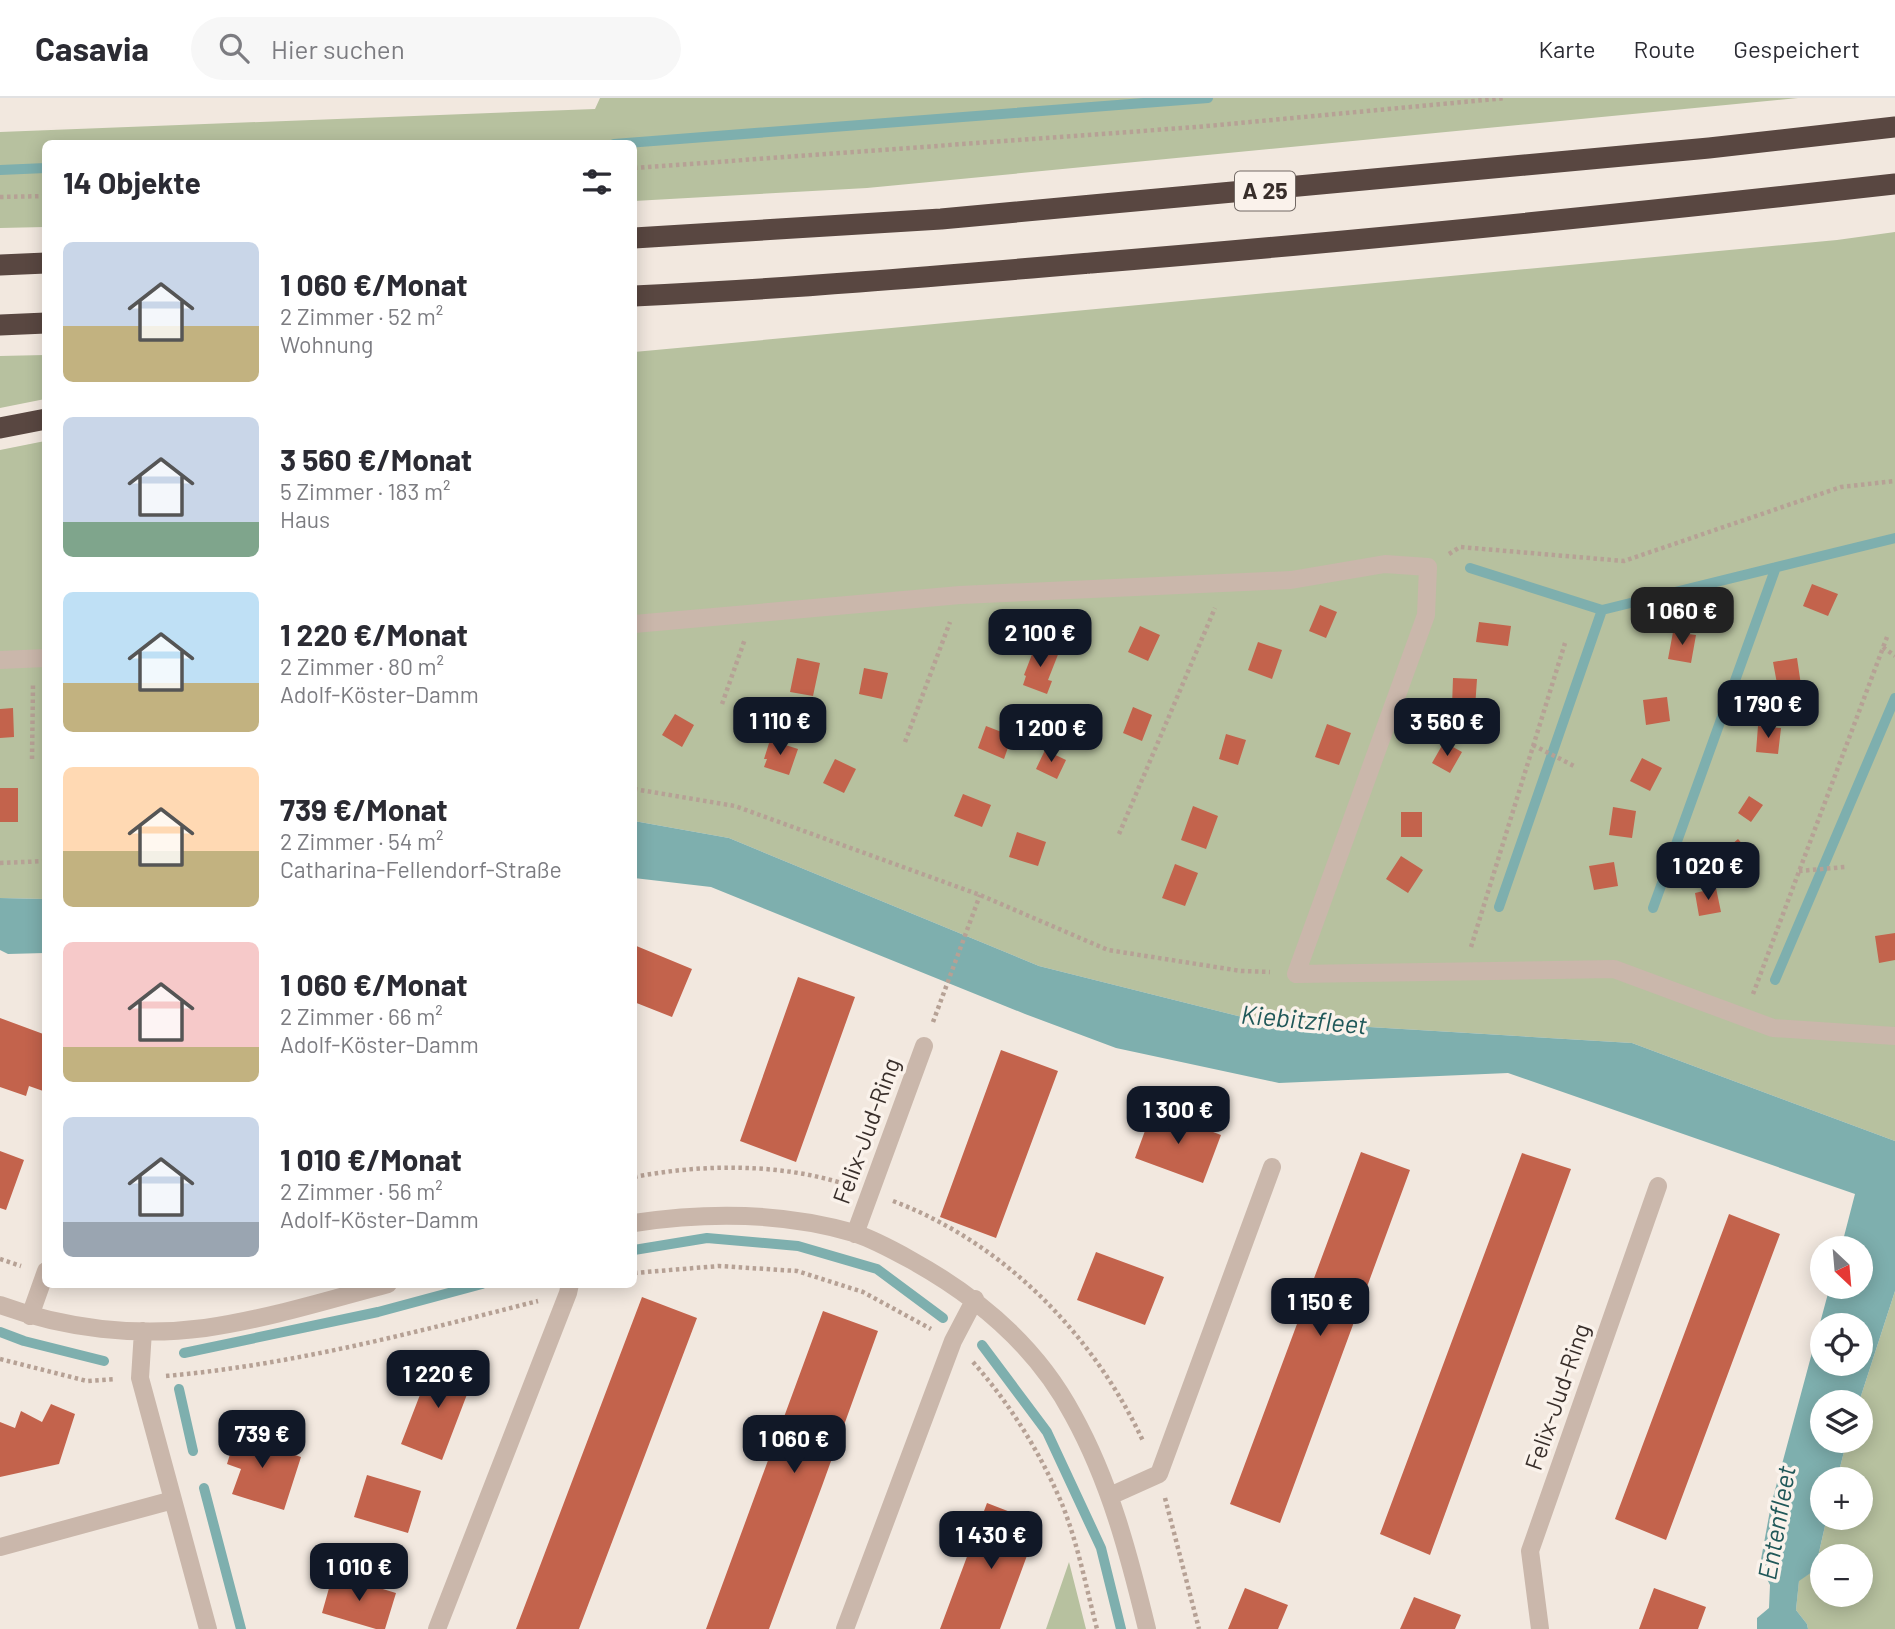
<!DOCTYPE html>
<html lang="de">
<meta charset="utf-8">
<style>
:root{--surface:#fff;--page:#f7f7f7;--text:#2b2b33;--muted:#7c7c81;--line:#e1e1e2;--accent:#111827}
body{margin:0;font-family:Barlow,sans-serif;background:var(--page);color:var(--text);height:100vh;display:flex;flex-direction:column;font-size:26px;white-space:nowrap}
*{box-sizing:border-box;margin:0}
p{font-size:23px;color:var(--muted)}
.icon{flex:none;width:38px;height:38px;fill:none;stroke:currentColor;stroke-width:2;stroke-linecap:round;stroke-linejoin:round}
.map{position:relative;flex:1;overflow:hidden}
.panel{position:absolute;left:42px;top:42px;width:595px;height:1148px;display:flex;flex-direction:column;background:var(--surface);border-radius:10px;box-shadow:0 4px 18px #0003}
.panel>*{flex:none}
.needle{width:46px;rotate:154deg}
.tools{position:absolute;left:1810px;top:1138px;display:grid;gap:14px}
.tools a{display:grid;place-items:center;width:63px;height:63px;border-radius:50%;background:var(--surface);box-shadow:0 4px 18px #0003;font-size:35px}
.price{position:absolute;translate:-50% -60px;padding:0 16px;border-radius:14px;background:var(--accent);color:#fff;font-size:23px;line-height:46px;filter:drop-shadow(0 2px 4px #0008)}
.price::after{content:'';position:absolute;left:50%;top:42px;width:21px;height:16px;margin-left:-10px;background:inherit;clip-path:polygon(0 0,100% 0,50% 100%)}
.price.selected{background:#222;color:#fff}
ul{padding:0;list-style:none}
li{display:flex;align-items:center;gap:21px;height:175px;padding:0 21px}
li span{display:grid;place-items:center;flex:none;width:196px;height:140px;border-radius:10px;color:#555}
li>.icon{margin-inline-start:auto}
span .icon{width:84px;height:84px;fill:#fffc;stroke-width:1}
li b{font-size:30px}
h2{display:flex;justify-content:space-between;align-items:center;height:84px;padding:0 21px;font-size:30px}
header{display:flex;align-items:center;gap:42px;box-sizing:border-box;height:98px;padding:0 35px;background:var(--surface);border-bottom:2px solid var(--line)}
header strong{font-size:33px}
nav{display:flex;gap:38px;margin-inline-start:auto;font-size:24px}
.search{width:490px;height:63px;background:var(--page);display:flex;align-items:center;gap:18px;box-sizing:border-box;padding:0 24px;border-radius:38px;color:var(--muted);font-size:26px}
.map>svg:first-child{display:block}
.green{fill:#b7c19f;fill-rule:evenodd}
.water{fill:#7eafae;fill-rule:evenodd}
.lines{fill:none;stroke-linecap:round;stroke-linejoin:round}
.stream{stroke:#7eafae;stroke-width:10}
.building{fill:#c3634c}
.path{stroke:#b6a195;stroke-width:4.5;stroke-dasharray:3.5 3.5;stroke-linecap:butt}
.minor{stroke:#cab7ab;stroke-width:18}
.highway{stroke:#594741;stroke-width:21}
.labels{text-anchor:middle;stroke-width:7;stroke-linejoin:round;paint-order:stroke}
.shield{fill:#faf2eb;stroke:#726964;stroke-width:2}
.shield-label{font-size:23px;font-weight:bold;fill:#382e2a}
.street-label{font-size:24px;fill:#382e2a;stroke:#faf2eb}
.water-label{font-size:26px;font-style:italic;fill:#205859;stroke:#faf2eb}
</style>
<header>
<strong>Casavia</strong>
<div class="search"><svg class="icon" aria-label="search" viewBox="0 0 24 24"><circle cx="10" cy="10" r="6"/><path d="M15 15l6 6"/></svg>Hier suchen</div>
<nav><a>Karte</a><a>Route</a><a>Gespeichert</a></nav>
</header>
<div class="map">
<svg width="1895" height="1531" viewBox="0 0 1895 1531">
<rect width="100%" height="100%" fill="#f2e8df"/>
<path class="green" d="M600,0h1198l-931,90 -233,13v-57h-588l-1,83 -45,1v-96l595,-23z
M1895,134v909l-263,-98 -378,-23 -215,-54 -310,-128 -95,-17v-469l1203,-112z
M45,257v44l-45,9v-52z
M45,343v458l-45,-1v-448z
M1895,1193v338h-87l-1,-5 -11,-14 3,-30 16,-10 12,-53h33v-38h-23l10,-39h13l-1,-38zM1822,1458h38v38h-38z
M1069,1464l17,67h-40z"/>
<path class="water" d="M634,723l95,17 310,128 215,54 378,23 263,98v150l-36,111h-37v38h25l-10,39h-15v38h5l-12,53 -16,11 -3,29 11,14 1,5h-51v-11l12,-10 1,-23 -10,-20 11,-60 59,-219h30v-38h-19l14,-54 -347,-121 -229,10 -163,-35 -91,-34 -314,-127 -77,-9zM1822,1227h38v38h-38z
M0,800l45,1v54l-37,1 -8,-4z"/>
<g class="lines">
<path class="stream" d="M614,46l594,-46
M0,72l46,-2
M1470,470l132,42 293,-72
M1499,809l103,-297
M1653,810l123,-341
M1775,882l120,-282
M634,1152l73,-12 91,8 79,23 66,49
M0,1234l24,9 80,20
M982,1247l65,87 54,116 20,81
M184,1255l194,-41 104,-28
M179,1291l14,62
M204,1390l37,141"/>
</g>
<path class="building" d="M1812,486l26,10 -10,22 -25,-10z
M1320,507l17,7 -11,26 -17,-7z
M1479,524l32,4 -3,20 -32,-4z
M1140,528l20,9 -12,26 -20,-9z
M1673,534l23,3 -5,28 -23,-4z
M1258,544l24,8 -10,29 -24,-9z
M1036,546l23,8 -11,28 4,1 -5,13 -24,-9 3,-9 -2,-1z
M797,560l23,5 -7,33 -23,-4z
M1797,560l4,27 -23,4 -5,-27z
M864,570l24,5 -6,26 -23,-5z
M1453,580l24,1 -2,29 -23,-2z
M1667,599l3,24 -24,4 -3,-25z
M1133,609l19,8 -10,26 -19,-8z
M13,610l1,29 -14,1v-29z
M675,616l19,11 -12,22 -20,-12z
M1327,626l24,9 -12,32 -24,-8z
M986,628l26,10 -8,23 -26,-11z
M1758,628l23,2 -3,26 -22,-2z
M1226,636l20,6 -8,25 -19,-6z
M770,642l28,9 -9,26 -25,-8 3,-8h-3z
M1444,644l18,10 -12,21 -18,-10z
M1045,652l21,10 -9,19 -21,-10z
M1642,660l20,10 -12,23 -20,-10z
M835,661l21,10 -12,24 -21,-10z
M0,690h18v34h-18z
M963,696l28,11 -9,22 -28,-11z
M1749,698l14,9 -12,17 -13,-9z
M1193,708l25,10 -12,33 -25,-9z
M1613,709l23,4 -4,27 -23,-3z
M1401,714h21v25h-21z
M1017,734l29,10 -8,24 -29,-9z
M1738,741l15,17 -21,18 -15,-17z
M1401,758l22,14 -15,23 -22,-14z
M1614,764l4,24 -24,4 -5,-24z
M1175,766l23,9 -13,33 -23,-8z
M1716,790l5,24 -22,4 -4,-23z
M1895,835v27l-16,3 -4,-27z
M634,847l58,24 -20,48 -38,-15z
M798,879l57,20 -59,165 -56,-21z
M0,920l46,17v57l-17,-6 -3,10 -26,-9z
M1001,952l57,21 -62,167 -56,-21z
M1153,1011l68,26 -18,48 -68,-25z
M0,1053l24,9 -18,50 -6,-2z
M1361,1054l49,18 -130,353 -50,-19z
M1522,1055l49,16 -141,386 -50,-21z
M1729,1116l51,20 -114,306 -51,-21z
M1096,1154l68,25 -19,48 -68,-25z
M642,1199l55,21 -118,311h-63z
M823,1213l55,20 -56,155 -53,143h-63z
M433,1263l41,15 -32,84 -41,-16z
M51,1306l24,10 -16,50 -59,13v-55l15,6 6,-17 21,11z
M239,1327l22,7 -4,10 44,15 -17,53 -52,-16 9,-25 -14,-5z
M367,1377l54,16 -13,42 -54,-16z
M987,1405l52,20 -39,106h-60z
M333,1476l63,19 -11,36h-9l-54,-16z
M1245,1490l43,17 -10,24h-50z
M1654,1490l52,19 -8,22h-59z
M1414,1499l47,18 -6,14h-55z"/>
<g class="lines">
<path class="path" d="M634,70l563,-41 309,-29
M0,99l46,-1
M1449,456l11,-7 164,14 217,-74 54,-6
M1883,549l12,9
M722,606l23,-65
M905,644l45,-120
M1533,647l41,21
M32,661l1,-75
M634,691l101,17 245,89 128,55 133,21 29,1
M1119,736l96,-226
M0,765l46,-2
M1799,773l46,-4
M1471,849l94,-304
M1753,896l134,-357
M933,924l47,-127
M634,1079c68,-13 144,-14 211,7
M893,1103c111,42 200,133 250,240
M0,1161l21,7
M634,1175l85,-7 78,5 66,21 68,37
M182,1186h6
M0,1261l87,22 28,-2
M973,1264c37,42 67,90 89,142 16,40 24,83 35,125
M166,1278c126,-11 250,-44 372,-75
M1165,1400l34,131"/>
<path class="minor" d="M634,526l326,-29 331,-15 94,-16 43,3 -2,48 -130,359 318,-5 159,59 122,8
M0,562l46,-2
M634,1125c73,-11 148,-11 220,10 19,6 39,17 57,27 67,37 126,87 162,155 37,67 56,140 74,214
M855,1136l69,-188
M0,1207c65,24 137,32 205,23 62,-9 123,-28 183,-44
M30,1218l16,-45
M143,1233l-3,47 68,251
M1110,1398l49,-22 113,-307
M0,1449l173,-47
M437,1531l131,-336 2,-9
M845,1531l108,-288 22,-42
M1540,1531l-10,-78 128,-365"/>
<path class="highway" d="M634,140l307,-19 768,-71 186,-21
M0,167l46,-2
M634,198c152,-7 304,-20 457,-33 268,-22 536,-49 804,-79
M0,227l46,-2
M0,330l46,-9"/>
</g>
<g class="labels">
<rect class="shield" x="1235" y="73.5" width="60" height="39" rx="5"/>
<g class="shield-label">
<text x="1265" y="101">A 25</text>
</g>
<g class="street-label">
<text transform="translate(867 1033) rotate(-70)" y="8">Felix-Jud-Ring</text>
<text transform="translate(1558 1299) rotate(-71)" y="8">Felix-Jud-Ring</text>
</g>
<g class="water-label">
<text transform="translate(1304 922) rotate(5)" y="9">Kiebitzfleet</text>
<text transform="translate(1777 1425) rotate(-80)" y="9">Entenfleet</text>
</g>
</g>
</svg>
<div class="tools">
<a><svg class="needle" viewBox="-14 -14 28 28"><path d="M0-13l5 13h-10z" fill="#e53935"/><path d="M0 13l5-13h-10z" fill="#7c7c81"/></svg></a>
<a><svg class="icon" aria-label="locate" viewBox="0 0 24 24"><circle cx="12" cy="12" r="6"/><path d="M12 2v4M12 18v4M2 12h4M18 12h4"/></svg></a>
<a><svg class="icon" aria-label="layers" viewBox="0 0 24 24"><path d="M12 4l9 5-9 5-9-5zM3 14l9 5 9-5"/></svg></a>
<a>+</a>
<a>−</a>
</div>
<b class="price selected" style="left:1682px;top:549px">1 060 €</b>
<b class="price" style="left:1040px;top:571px">2 100 €</b>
<b class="price" style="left:1768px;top:642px">1 790 €</b>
<b class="price" style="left:780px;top:659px">1 110 €</b>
<b class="price" style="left:1447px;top:660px">3 560 €</b>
<b class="price" style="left:1051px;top:666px">1 200 €</b>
<b class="price" style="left:1708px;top:804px">1 020 €</b>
<b class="price" style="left:1178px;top:1048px">1 300 €</b>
<b class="price" style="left:1320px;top:1240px">1 150 €</b>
<b class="price" style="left:438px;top:1312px">1 220 €</b>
<b class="price" style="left:262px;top:1372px">739 €</b>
<b class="price" style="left:794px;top:1377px">1 060 €</b>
<b class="price" style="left:991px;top:1473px">1 430 €</b>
<b class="price" style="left:359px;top:1505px">1 010 €</b>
<section class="panel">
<h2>14 Objekte<svg class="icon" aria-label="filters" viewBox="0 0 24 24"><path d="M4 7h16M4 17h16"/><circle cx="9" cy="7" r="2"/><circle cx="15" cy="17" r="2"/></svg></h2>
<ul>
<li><span style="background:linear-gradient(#c9d6e8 60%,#c2b280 0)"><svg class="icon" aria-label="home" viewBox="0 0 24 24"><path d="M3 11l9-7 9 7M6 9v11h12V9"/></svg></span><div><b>1 060 €/Monat</b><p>2 Zimmer · 52 m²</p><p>Wohnung</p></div></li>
<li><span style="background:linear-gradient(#c9d6e8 75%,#7fa58c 0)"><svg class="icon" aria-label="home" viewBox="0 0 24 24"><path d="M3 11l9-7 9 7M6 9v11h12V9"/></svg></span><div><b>3 560 €/Monat</b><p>5 Zimmer · 183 m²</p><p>Haus</p></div></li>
<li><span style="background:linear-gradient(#bfe0f5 65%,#c2b280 0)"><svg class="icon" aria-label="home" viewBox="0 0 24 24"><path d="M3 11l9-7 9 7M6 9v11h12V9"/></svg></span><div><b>1 220 €/Monat</b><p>2 Zimmer · 80 m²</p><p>Adolf-Köster-Damm</p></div></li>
<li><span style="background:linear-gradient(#ffd9b3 60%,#c2b280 0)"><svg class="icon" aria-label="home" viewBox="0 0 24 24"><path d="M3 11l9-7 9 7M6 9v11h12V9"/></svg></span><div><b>739 €/Monat</b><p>2 Zimmer · 54 m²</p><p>Catharina-Fellendorf-Straße</p></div></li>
<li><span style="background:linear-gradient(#f6c9c9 75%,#c2b280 0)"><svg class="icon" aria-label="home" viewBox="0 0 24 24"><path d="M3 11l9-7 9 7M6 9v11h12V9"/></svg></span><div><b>1 060 €/Monat</b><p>2 Zimmer · 66 m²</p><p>Adolf-Köster-Damm</p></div></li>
<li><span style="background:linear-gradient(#c9d6e8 75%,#9aa5b1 0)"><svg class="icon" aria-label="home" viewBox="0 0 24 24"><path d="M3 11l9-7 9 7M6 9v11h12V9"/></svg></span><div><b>1 010 €/Monat</b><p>2 Zimmer · 56 m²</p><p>Adolf-Köster-Damm</p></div></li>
</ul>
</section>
</div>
